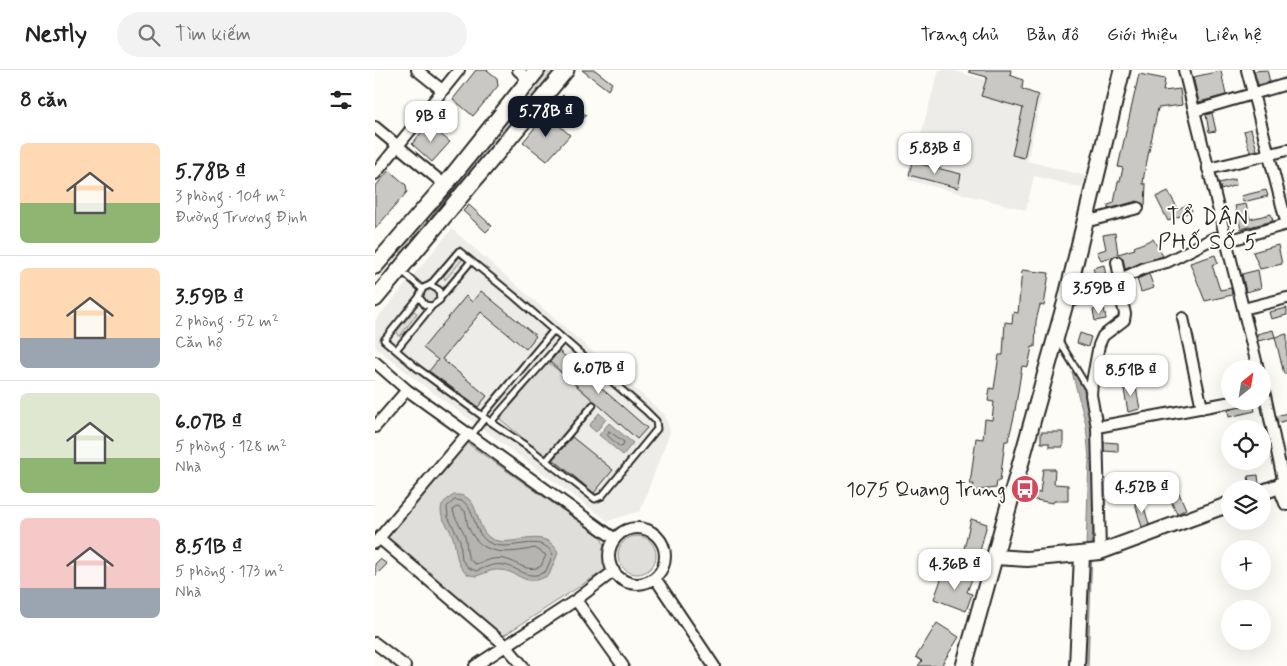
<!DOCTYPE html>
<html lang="vi">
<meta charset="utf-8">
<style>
:root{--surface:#fff;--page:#f2f2f2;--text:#222;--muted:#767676;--line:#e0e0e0;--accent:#111827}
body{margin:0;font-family:Mynerve,sans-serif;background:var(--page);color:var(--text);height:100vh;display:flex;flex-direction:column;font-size:19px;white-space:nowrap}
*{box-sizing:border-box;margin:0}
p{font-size:16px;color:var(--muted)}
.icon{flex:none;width:28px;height:28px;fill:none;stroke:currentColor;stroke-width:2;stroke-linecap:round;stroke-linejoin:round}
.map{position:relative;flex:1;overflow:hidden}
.drawer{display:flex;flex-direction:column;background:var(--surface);width:375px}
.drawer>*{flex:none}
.needle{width:32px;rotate:30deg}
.fabs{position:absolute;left:846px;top:290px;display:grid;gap:10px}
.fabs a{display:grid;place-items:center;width:50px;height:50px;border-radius:50%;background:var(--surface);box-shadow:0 5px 20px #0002;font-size:25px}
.price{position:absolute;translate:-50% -42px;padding:0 11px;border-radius:10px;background:#fff;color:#222;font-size:16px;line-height:32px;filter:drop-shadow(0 1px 2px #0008)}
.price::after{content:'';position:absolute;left:50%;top:30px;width:15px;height:11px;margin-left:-8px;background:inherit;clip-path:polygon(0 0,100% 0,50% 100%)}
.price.current{background:var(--accent);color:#fff}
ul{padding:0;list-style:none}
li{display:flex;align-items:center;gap:15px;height:125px;padding:0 20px}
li+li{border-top:1px solid var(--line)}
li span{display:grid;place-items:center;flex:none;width:140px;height:100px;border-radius:8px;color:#555}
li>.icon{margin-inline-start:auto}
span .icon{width:60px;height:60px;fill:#fffc;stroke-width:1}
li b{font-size:21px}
h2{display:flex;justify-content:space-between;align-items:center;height:60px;padding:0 20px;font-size:21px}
header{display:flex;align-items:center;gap:30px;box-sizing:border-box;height:70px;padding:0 25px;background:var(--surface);border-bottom:1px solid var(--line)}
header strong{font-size:24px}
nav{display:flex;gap:28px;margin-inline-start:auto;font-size:18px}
.search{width:350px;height:45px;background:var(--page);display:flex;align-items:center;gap:12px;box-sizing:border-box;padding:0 18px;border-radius:28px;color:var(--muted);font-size:19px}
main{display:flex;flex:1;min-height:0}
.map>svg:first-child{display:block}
.built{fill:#edece8}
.green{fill:#dfdeda;stroke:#858482}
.water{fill:#b5b4b1;stroke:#7e7d7b}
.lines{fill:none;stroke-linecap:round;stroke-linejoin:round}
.shore{stroke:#626261;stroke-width:1}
.building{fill:#c9c8c4;stroke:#2b2b2b}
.lane-casing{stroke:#2b2b2b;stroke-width:9}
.street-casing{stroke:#2b2b2b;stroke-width:14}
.secondary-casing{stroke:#2b2b2b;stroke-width:18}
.primary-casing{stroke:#2b2b2b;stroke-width:19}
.lane{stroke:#fdfcf7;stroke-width:5}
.street{stroke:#fdfcf7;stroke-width:10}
.secondary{stroke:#fdfcf7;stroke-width:14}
.primary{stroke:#fdfcf7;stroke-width:15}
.labels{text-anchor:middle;stroke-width:4;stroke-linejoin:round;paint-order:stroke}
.poi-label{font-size:20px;fill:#2b2b2b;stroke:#fdfcf7;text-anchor:end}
.quarter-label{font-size:22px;letter-spacing:1px;fill:#2b2b2b;stroke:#fdfcf7}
</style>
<header>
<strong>Nestly</strong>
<div class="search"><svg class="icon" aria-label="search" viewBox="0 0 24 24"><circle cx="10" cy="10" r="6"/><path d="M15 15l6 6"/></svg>Tìm kiếm</div>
<nav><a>Trang chủ</a><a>Bản đồ</a><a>Giới thiệu</a><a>Liên hệ</a></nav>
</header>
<main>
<section class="drawer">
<h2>8 căn<svg class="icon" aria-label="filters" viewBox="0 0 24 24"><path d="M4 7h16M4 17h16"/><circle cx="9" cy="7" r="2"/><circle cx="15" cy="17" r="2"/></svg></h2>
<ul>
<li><span style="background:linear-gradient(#ffd9b3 60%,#8fb573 0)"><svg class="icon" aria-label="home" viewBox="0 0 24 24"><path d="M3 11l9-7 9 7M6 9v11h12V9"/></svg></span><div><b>5.78B ₫</b><p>3 phòng · 104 m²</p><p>Đường Trương Định</p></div></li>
<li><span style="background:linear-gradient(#ffd9b3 70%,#9aa5b1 0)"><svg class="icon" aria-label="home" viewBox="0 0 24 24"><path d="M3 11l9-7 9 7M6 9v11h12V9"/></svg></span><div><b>3.59B ₫</b><p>2 phòng · 52 m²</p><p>Căn hộ</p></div></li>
<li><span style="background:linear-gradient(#dfe7d0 65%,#8fb573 0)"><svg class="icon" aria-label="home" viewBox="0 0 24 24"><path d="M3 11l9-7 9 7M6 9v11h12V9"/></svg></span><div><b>6.07B ₫</b><p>5 phòng · 128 m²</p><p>Nhà</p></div></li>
<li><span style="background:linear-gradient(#f6c9c9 70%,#9aa5b1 0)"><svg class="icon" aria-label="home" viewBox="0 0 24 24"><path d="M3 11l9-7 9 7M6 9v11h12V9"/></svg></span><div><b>8.51B ₫</b><p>5 phòng · 173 m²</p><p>Nhà</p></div></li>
</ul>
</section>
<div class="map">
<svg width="912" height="596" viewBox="0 0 912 596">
<rect width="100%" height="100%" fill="#fdfcf7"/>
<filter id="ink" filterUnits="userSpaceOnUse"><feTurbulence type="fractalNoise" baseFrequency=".02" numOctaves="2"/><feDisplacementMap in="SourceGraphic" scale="10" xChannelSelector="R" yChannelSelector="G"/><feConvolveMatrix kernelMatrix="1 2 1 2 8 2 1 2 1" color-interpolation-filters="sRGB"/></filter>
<g filter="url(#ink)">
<path class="built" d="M564,0h11l92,25 -15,66 58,15 -3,12 -48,-12 -8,34 -118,-30z
M77,159l213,186 5,17 -30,79 -32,10 -188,-138 -45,-36v-26z"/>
<path class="green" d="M173,0h10l-152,182h-7v-4l6,-7z
M84,187l3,3 -17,20 -1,-4z
M48 226a7 7 0 1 1 14 0a7 7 0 1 1-14 0Z
M39,241l3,2 -2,3 -15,20h-2l-1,-5z
M173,292l45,38 -47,57 -46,-38z
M92,373l134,94 3,8 1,25 -102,66 -5,-2 -110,-95 1,-5 74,-89z
M243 485a19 19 0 1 1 38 0a19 19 0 1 1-38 0Z"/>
<path class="water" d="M697,302l7,1 13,47 3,42 -7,204h-6l7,-207 -3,-34z
M224,343l7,6 -10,13 -7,-6z
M234,353l24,20 -10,12 -24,-20z
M79,425c30,-2 17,36 40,45 21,7 52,-15 64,13l-9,22c-25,14 -29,-4 -49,-5 -9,-1 -16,4 -24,6 -22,-1 -18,-27 -24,-41 -3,-9 -11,-15 -11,-25 0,-8 7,-11 13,-15z"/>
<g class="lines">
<path class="shore" d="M234,361l15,11 -1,4 -3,1 -12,-11z
M80,430c23,-1 14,35 37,44 20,8 48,-12 61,10l-7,17c-17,11 -26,-3 -42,-6 -11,-2 -19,3 -28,6l-7,-3 -7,-8 -2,-20 -12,-23 -1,-10z
M83,436l7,5c2,5 1,10 3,15 12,31 40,28 67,22l11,7 -5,11c-14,8 -24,-5 -37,-7 -10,-2 -19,2 -28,5 -4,-2 -7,-4 -8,-8 -2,-7 -1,-14 -3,-20 -3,-10 -11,-17 -12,-26z"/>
</g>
<path class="building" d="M101,0h11l10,8 1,8 -25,30 -20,-17z
M207,0h13l17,13 -4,7z
M594,0h42l-1,5 13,5 -1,9 16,6 -14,63 -12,-3 11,-47 -42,-12 6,-19 -18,-5z
M892,0l3,12 -12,3 -4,-14z
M846,1l5,24 -27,7 -6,-25z
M764,4l26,5 -2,12 17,-2 2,16 -24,3 -14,67 -1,9h3l-1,22 -8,-5 -29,8v-4l6,-2 4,-22h2l3,-13 -5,-1z
M188,25l23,20 -5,6 -24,-20z
M837,43l4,18 -7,1 -3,-17z
M171,44l24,21 -23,26 -24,-19z
M53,54l22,18 -18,20 -20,-18z
M876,59l6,21 -7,2 -6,-21z
M537,92l49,12 -3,14 -49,-13z
M14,100l17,15 1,7 -32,37v-42z
M860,109l1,6 -15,5 -2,-7z
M891,120l2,6 -25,6 -2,-6z
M793,121l10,18 11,-5 3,7 -24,10 -12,-24z
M871,134l4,15 21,-5 2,7 -32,8 -6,-23z
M94,135l23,21 -6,6 -23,-21z
M740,163l3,21 17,-5 -1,-2 19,-8 10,17 -38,13 -2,-11 -4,-3 -18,5 -4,-8 9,-3 -3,-14z
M903,175l4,19 -22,5 -7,-17z
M840,185l3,8 -6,2 8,25 11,-2 1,7 -27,6 -15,-38z
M729,195l2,12 -9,2 -4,-11z
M647,200l27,3 -5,33 -4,-1 -4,16 -1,26h-3l-4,20 -6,-1 -8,51 -6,24h-3l-5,40h-3l-1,7 -24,3 2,-7h-4l6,-46 7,1 2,-20 7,1 2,-18 -6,-1 2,-13 4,1 5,-34h4l2,-33 7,1 1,-11 5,1z
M883,200l3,18 -15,4 -4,-18z
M774,204l5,14 -13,4 -4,-13z
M106,221l55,45 -10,13 -45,-37 -39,47 45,37 -9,11 -49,-36 9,-11 -15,-12 43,-52 6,6z
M729,238l2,11 -11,2 -2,-11z
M912,238v7l-16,4 -2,-7z
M898,260l2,7 -17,4 -1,-7z
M705,263l11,4 -3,10 -11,-4z
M912,264v40h-3l-9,-37z
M184,281l88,77 -10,11 -87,-77z
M760,312l5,27 -12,3 -5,-28z
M878,334l2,7 -26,6 -1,-7z
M912,343v7l-9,3 -2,-7z
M666,362h22v15h-14v-4h-8z
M197,367l41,33 -19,23 -41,-34z
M729,372l14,1v9l-14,-1z
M668,399h12l-1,15 14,1v16h-14l-1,2 -29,-5 1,-7 15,2z
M883,405l1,9 -4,5h-5l-2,-13z
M803,421l8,18 -9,5 -9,-19z
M767,431l7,23 -7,3 -7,-24z
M596,449l16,5 -8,31 -15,-6z
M5,489l7,5 -12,12v-12z
M582,502l15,7 -5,13 5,2 -6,17 -32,-12 9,-25 11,4z
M562,553l22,14 -18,29h-23l4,-5 -6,-4z"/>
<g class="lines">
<defs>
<path id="lane" d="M27,201l20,18
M55,215l29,-34 55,45 132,115 10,10 1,8 -55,67 -7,3 -63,-49 -47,-32
M44,227l-35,43 33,28 68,50 -14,18
M66,227l30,-36
M683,269l32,53
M21,280l36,-44 8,-6 -1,-10 -9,-5 -7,3 -4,9 6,8 7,1
M107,346l71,-85
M116,352l72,-82
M171,391l47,-56"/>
<path id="street" d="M42,0l25,20
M143,0l11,10
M809,0l74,299
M872,0l40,155
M819,41l93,-27
M0,57l70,58
M833,99l79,-19
M0,104l84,-104
M710,152l53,-14
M742,192l3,17
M690,234l82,-37 20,-5 47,-24h24l49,-14
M868,239l44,-11
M808,248l19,90
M0,292l32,28 208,149
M888,316l21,98
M0,357l32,-37
M722,357l140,-26
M234 486a28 28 0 1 1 56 0a28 28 0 1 1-56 0Z
M4,468l127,108 17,20
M0,473l93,-110
M725,482l-3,-125 -6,-32 1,-13 7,-37 4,-9 21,-16 1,-6 -8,-34
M280,508l59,88
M201,530l47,66
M0,573l30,23
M100,596l101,-66 38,-29"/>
<path id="secondary" d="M905,415l7,18
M888,422l24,-9
M619,487l33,2 73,-7 130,-48
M702,596l5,-111"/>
<path id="primary" d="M0,196l70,-81 92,-115
M0,229l191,-229
M589,596l101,-362 57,-234"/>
</defs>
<use href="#lane" class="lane-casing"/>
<use href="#street" class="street-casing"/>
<use href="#secondary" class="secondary-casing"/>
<use href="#primary" class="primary-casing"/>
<use href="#lane" class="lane"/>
<use href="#street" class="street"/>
<use href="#secondary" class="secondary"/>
<use href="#primary" class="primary"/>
</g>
</g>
<defs>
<symbol id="bus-disc" viewBox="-11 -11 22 22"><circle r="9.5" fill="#d1495b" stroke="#fdfcf7"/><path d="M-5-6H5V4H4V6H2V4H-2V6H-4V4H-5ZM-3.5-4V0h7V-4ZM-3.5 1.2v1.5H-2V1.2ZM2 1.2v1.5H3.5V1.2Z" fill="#fff"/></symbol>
</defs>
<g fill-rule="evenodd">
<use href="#bus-disc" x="634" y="403" width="32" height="32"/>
</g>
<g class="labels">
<g class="poi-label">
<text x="631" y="426">1075 Quang Trung</text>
</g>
<g class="quarter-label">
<text x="833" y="154">TỔ DÂN<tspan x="833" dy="25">PHỐ SỐ 5</tspan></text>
</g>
</g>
</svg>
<div class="fabs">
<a><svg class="needle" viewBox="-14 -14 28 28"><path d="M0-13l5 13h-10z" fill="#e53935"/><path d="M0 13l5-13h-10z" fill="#767676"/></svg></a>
<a><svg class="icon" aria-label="locate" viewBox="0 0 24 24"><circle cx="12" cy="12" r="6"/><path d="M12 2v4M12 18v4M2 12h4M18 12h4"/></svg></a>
<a><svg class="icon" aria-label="layers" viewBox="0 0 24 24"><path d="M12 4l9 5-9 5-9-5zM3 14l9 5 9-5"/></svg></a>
<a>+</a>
<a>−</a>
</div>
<b class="price current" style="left:171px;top:68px">5.78B ₫</b>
<b class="price" style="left:56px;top:73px">9B ₫</b>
<b class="price" style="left:560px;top:105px">5.83B ₫</b>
<b class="price" style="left:724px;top:245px">3.59B ₫</b>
<b class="price" style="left:224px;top:325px">6.07B ₫</b>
<b class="price" style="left:756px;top:327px">8.51B ₫</b>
<b class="price" style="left:767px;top:444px">4.52B ₫</b>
<b class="price" style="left:580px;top:521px">4.36B ₫</b>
</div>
</main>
